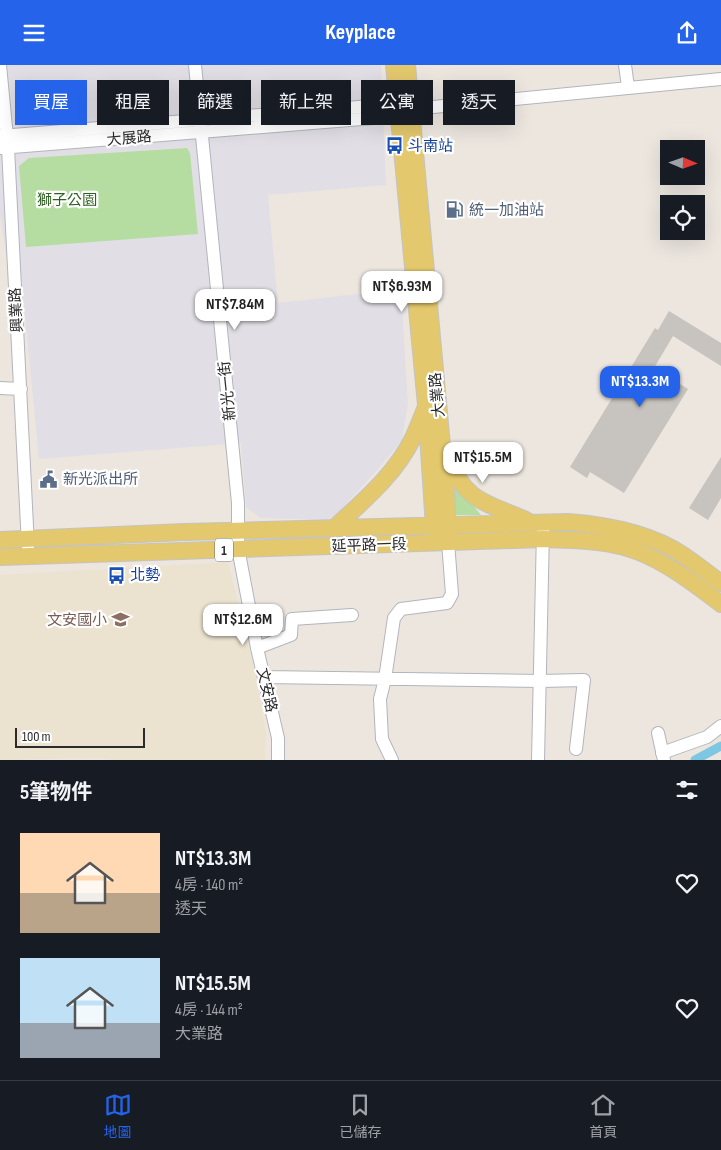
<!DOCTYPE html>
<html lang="zh-TW">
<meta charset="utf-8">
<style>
:root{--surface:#171b24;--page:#242831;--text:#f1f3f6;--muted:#9ea1a6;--line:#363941;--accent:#2563eb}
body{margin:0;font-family:"Sofia Sans Condensed","Noto Sans TC",sans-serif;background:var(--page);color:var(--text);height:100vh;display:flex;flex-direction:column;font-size:19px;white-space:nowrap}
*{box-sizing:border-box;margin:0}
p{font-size:16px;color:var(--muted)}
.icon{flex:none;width:28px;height:28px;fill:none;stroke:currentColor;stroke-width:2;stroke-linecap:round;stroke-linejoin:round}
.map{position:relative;height:695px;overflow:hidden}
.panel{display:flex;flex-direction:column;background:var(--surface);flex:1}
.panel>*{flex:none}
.guide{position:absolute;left:15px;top:15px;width:691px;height:45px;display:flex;gap:10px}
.needle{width:32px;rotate:92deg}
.fabs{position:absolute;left:660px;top:75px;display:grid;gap:10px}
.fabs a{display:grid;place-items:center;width:45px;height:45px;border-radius:0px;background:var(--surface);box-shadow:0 5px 20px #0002;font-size:25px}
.scale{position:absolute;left:15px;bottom:12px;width:130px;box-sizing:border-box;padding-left:5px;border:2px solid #2b2b2b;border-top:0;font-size:14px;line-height:18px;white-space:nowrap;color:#2b2b2b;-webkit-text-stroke:4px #fff;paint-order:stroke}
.price{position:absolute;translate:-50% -42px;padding:0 11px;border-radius:10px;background:#fff;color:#222;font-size:16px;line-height:32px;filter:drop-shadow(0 1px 2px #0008)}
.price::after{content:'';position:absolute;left:50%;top:30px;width:15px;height:11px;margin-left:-8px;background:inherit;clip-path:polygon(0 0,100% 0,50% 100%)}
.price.selected{background:var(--accent);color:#fff}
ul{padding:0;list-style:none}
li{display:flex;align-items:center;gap:15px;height:125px;padding:0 20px}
li span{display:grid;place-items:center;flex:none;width:140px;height:100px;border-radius:0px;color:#555}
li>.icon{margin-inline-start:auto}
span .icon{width:60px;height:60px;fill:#fffc;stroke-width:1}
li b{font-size:21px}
h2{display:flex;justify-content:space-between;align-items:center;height:60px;padding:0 20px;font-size:21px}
.chip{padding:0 18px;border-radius:0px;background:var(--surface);box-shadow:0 5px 20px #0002;font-size:18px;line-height:45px}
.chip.selected{background:var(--accent);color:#fff}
header{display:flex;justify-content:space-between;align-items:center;height:65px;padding:0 20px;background:var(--accent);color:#fff;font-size:22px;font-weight:700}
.tab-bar{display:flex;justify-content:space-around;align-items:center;height:70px;border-top:1px solid var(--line);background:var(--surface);font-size:14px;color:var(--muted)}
.tab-bar a{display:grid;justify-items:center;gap:2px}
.tab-bar .selected{color:var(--accent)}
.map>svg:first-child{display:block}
.industrial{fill:#e1dfe5}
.education{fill:#ebe3d0}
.green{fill:#b5dda1}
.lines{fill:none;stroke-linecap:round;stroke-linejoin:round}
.canal{stroke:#7dc7e3;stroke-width:9}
.building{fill:#c7c3be}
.minor-casing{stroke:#b2b5bd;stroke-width:14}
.major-casing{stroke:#c4c4c4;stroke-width:18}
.minor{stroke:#fff;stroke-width:12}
.major{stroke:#e3c86d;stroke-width:16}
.labels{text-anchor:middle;stroke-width:4.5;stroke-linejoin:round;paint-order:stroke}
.shield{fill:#fff;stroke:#6b6b6b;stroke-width:1}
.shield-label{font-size:14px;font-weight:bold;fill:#2b2b2b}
.street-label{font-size:15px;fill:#2b2b2b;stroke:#fff}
.transit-label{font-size:15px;fill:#164399;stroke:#fff;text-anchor:start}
.park-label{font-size:15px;fill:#2f6222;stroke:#fff}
.service-label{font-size:15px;fill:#4e5e75;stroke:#fff;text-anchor:start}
.education-label{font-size:15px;fill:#785e54;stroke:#fff;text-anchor:end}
</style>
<header><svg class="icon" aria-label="menu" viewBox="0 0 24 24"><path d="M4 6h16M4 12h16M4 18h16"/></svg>Keyplace<svg class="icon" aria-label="share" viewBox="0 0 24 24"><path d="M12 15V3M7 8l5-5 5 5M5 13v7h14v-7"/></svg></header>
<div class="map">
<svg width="721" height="695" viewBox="0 0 721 695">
<rect width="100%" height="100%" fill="#ece6df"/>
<path class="industrial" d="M0,0h381l5,120 -118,10 10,108 123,-14 7,115 -6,36 -22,27 -44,48 -10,5 -66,-2 -14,-11 -5,-64 -202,16 -20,-205 -13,1 -6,-40z"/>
<path class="education" d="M228,497l25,102 13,69 -1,27h-152l-17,-2 -96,2v-185z"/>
<path class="green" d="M187,83l3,5 8,81 -172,13 -7,-81 10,-8z
M451,413l30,37h-28z"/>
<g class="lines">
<path class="canal" d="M695,695l26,-14"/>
</g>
<path class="building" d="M669,246l52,32v23l-48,-30 -19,32 34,21 -64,104 -34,-21 -3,6 -17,-11 85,-139 3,2z
M721,392v41l-13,22 -19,-12z"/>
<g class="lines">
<defs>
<path id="minor" d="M0,0l8,83 20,398
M195,0l43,438v45l19,100 21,90v22
M625,0l3,22
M0,71l371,-30 27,-1 7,2
M0,83l399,-32 13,-6 11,-2 298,-29
M0,323l21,1
M257,583l34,-13 1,-16 60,-4
M264,612l276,4 44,-1 -8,69
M658,668l6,27
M662,688l45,-16 14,-11
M392,695l-10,-21 -2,-40 5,-20 9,-61 7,-9 46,-6 5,-9 -4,-52
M538,695l5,-230"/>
<path id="major" d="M394,0l32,340 8,122 8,8
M407,0l39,424 2,47
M448,393c17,44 39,45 78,62
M333,464c29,-27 62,-54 80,-91 4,-9 8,-19 12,-29
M0,475l185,-8 383,-10c39,3 82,11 115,33 13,9 26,19 38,28
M0,492l543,-18c32,1 66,1 96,13 30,12 57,33 82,52"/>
</defs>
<use href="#minor" class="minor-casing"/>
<use href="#major" class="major-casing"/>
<use href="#minor" class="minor"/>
<use href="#major" class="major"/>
</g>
<defs>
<symbol id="bus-bare" viewBox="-9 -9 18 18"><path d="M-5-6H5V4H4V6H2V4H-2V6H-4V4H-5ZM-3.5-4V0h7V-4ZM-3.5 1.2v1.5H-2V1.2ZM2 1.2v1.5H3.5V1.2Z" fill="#1a4fb4" stroke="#fff" stroke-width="2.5" paint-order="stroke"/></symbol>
<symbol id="fuel-bare" viewBox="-9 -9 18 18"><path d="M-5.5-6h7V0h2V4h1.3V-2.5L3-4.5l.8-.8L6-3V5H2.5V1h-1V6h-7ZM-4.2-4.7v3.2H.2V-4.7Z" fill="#5c6f8a" stroke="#fff" stroke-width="2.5" paint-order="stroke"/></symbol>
<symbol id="civic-bare" viewBox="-9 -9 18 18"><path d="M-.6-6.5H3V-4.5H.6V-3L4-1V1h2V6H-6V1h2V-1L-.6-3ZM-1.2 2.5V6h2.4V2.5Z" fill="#5c6f8a" stroke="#fff" stroke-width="2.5" paint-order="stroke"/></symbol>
<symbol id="school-bare" viewBox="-9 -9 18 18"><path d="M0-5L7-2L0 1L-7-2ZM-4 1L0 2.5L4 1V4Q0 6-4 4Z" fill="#8d6e63" stroke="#fff" stroke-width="2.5" paint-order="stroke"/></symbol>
</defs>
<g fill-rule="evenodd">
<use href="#bus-bare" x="382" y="68" width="25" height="25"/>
<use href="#fuel-bare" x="442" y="132" width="25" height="25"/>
<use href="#civic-bare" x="36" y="402" width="25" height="25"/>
<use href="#bus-bare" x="104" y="498" width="25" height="25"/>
<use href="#school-bare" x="108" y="542" width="25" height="25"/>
</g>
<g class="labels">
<rect class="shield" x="215" y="473.5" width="18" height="23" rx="4"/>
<g class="shield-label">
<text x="224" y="490">1</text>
</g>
<g class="street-label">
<text transform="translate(129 73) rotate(-5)" y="5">大展路</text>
<text transform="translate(16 245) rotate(-93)" y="5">興業路</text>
<text transform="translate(227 326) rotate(-96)" y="5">新光一街</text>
<text transform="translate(437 330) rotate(-95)" y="5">大業路</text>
<text transform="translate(369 480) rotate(-2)" y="5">延平路一段</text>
<text transform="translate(267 625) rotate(77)" y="5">文安路</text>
</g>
<g class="transit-label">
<text x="408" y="86">斗南站</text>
<text x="130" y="515">北勢</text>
</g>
<g class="park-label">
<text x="67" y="140">獅子公園</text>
</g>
<g class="service-label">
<text x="469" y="150">統一加油站</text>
<text x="63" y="419">新光派出所</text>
</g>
<g class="education-label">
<text x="107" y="560">文安國小</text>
</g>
</g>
</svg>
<div class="fabs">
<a><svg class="needle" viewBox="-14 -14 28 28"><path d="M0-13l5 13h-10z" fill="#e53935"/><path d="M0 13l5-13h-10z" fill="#9ea1a6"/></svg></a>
<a><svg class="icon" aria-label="locate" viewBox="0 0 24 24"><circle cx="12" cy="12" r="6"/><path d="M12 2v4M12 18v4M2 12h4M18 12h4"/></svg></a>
</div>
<div class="scale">100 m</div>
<b class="price" style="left:402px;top:248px">NT$6.93M</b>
<b class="price" style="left:235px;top:266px">NT$7.84M</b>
<b class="price selected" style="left:640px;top:343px">NT$13.3M</b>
<b class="price" style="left:483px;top:419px">NT$15.5M</b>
<b class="price" style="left:243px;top:581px">NT$12.6M</b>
<div class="guide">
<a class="chip selected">買屋</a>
<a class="chip">租屋</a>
<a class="chip">篩選</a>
<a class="chip">新上架</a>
<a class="chip">公寓</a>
<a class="chip">透天</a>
</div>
</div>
<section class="panel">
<h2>5筆物件<svg class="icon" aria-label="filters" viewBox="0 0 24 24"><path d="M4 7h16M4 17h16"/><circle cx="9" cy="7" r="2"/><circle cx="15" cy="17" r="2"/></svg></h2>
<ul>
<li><span style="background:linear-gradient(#ffd9b3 60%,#b9a48a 0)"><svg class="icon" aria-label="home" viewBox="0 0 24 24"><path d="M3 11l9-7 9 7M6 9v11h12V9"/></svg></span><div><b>NT$13.3M</b><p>4房 · 140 m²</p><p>透天</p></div><svg class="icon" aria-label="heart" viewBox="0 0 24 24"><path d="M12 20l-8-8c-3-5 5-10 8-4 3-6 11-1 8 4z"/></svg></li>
<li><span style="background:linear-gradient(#bfe0f5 65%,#9aa5b1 0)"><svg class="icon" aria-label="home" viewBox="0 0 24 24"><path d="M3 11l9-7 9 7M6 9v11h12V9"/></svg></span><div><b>NT$15.5M</b><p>4房 · 144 m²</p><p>大業路</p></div><svg class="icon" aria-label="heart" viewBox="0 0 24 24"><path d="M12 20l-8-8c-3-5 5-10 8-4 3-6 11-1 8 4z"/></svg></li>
</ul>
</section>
<nav class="tab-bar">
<a class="selected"><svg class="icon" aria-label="map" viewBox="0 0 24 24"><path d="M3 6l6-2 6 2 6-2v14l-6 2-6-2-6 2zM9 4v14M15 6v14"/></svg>地圖</a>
<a><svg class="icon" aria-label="saved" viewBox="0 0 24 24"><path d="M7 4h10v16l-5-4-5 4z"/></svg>已儲存</a>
<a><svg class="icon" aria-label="home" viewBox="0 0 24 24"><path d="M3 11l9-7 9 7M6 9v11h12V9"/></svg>首頁</a>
</nav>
